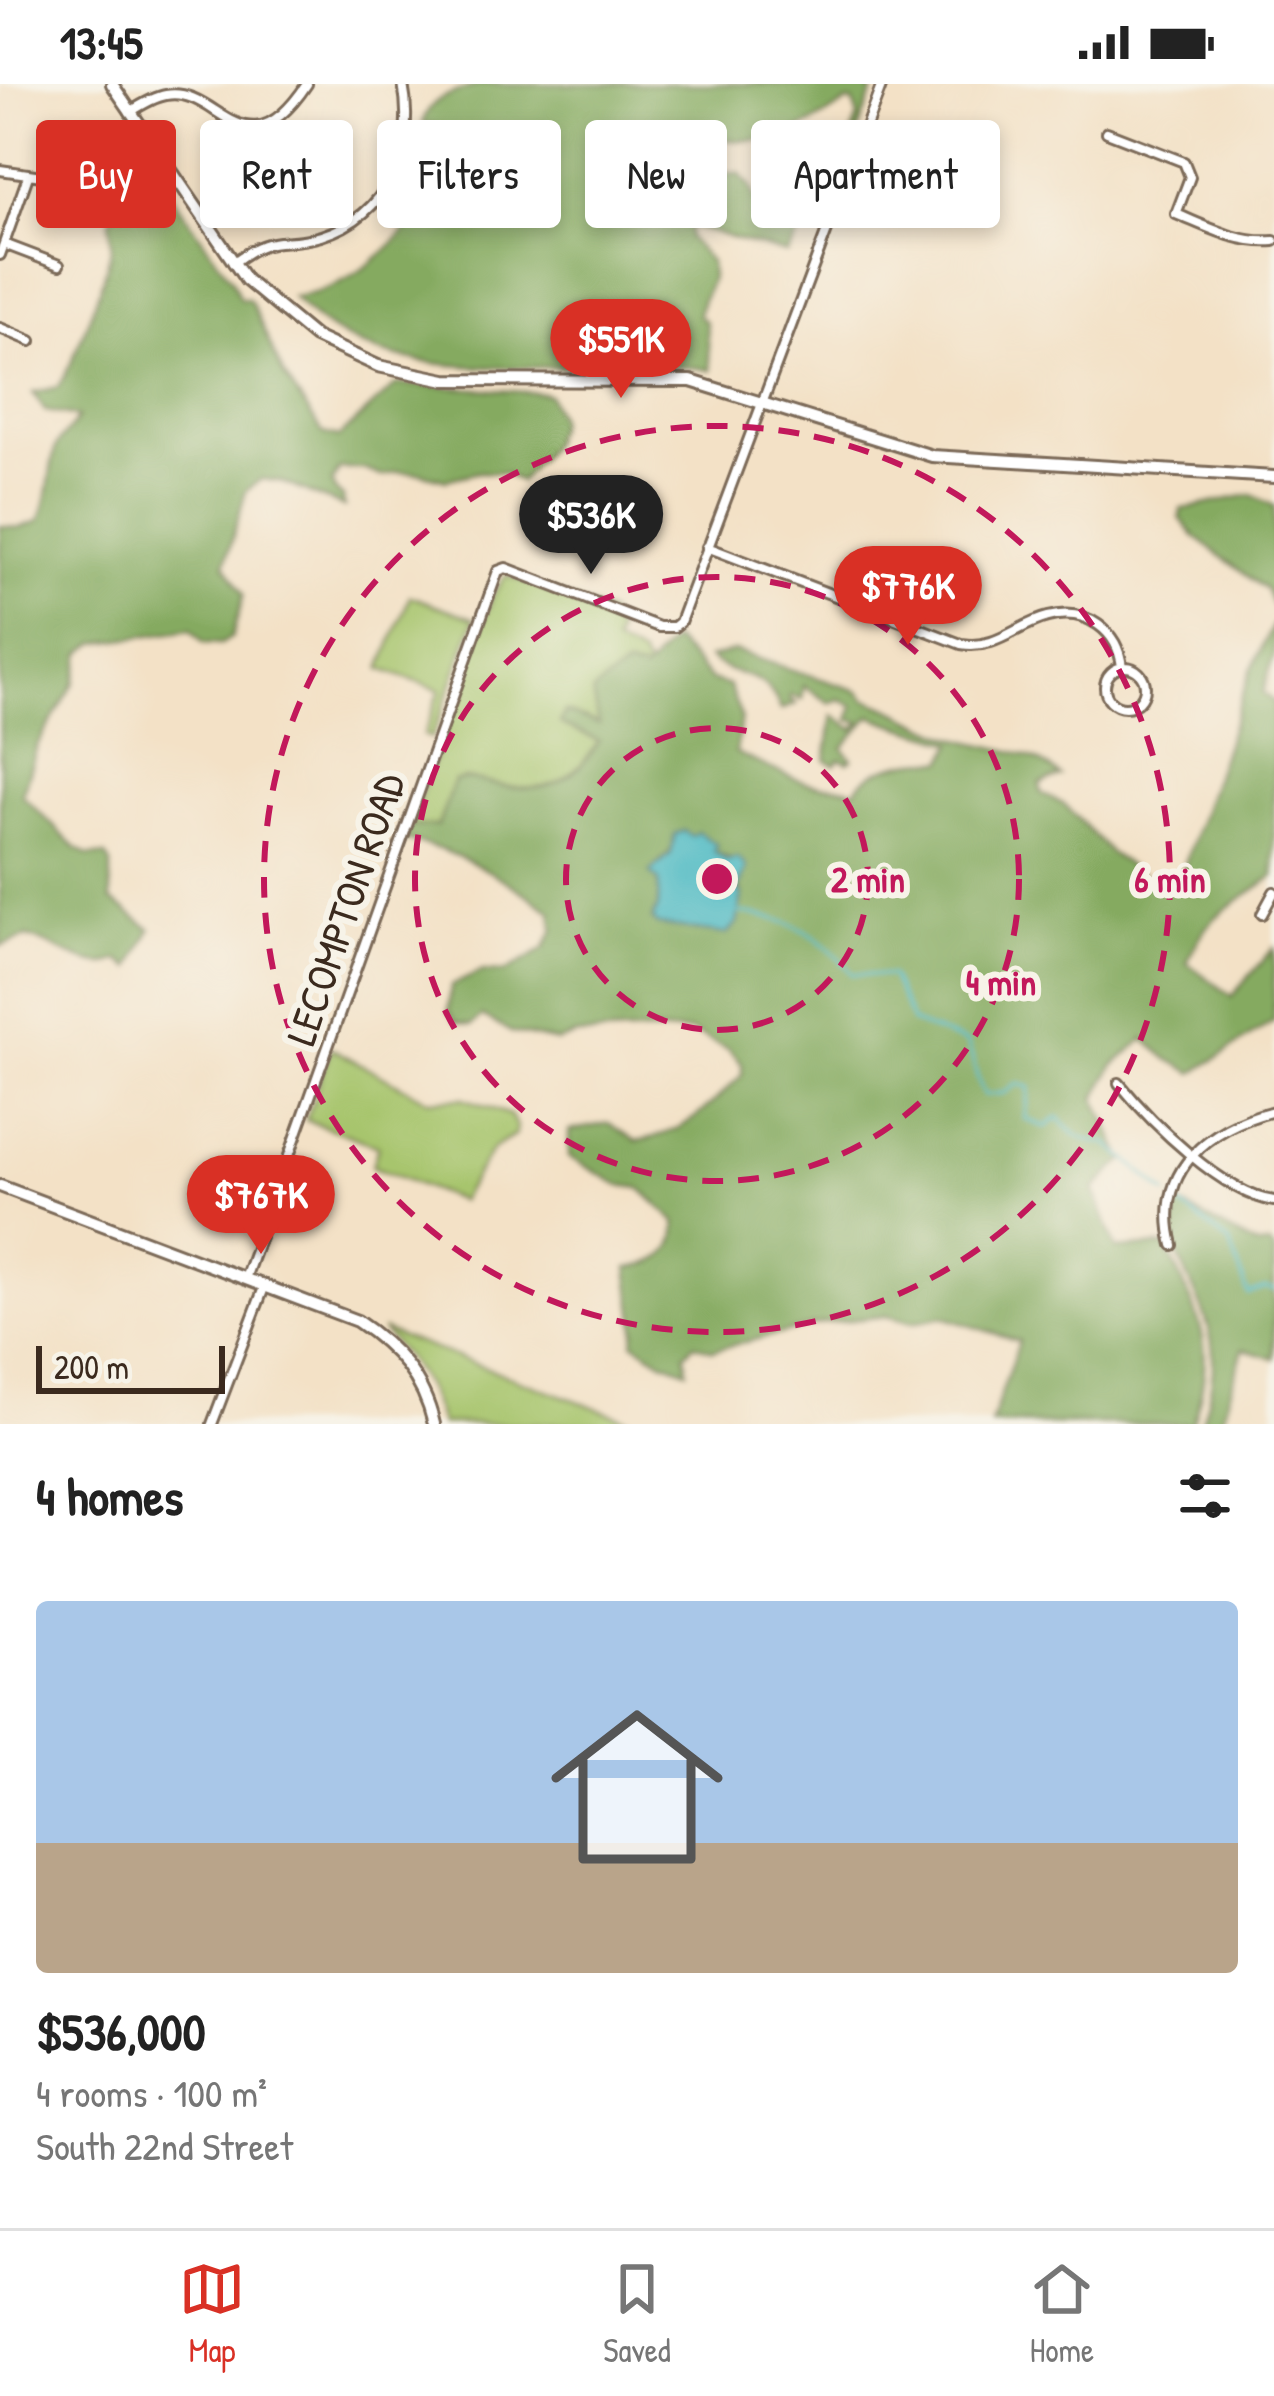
<!DOCTYPE html>
<meta charset="utf-8">
<style>
:root{--surface:#fff;--page:#f2f2f2;--text:#222;--muted:#767676;--line:#e0e0e0;--accent:#d93025}
body{margin:0;font-family:"Patrick Hand",sans-serif;background:var(--page);color:var(--text);height:100vh;display:flex;flex-direction:column;font-size:45px;white-space:nowrap}
*{box-sizing:border-box;margin:0}
p{font-size:39px;color:var(--muted)}
.icon{flex:none;width:66px;height:66px;fill:none;stroke:currentColor;stroke-width:2;stroke-linecap:round;stroke-linejoin:round}
.map{position:relative;height:1340px;overflow:hidden}
.panel{display:flex;flex-direction:column;background:var(--surface);flex:1}
.panel>*{flex:none}
.guide{position:absolute;left:36px;top:36px;width:1203px;height:108px;display:flex;gap:24px}
.scale{position:absolute;left:36px;bottom:30px;width:189px;box-sizing:border-box;padding-left:12px;border:6px solid #3b2a1e;border-top:0;font-size:33px;line-height:42px;white-space:nowrap;color:#3b2a1e;-webkit-text-stroke:9px #f7f3e8;paint-order:stroke}
.price{position:absolute;translate:-50% -102px;padding:0 27px;border-radius:42px;background:var(--accent);color:#fff;font-size:39px;line-height:78px;filter:drop-shadow(0 3px 6px #0008)}
.price::after{content:'';position:absolute;left:50%;top:72px;width:36px;height:27px;margin-left:-18px;background:inherit;clip-path:polygon(0 0,100% 0,50% 100%)}
.price.on{background:#222;color:#fff}
ul{padding:0;list-style:none}
li{display:grid;align-content:center;gap:24px;height:636px;padding:0 36px}
li+li{border-top:3px solid var(--line)}
li span{display:grid;place-items:center;height:372px;border-radius:12px;color:#555}
li>.icon{margin-inline-start:auto}
span .icon{width:216px;height:216px;fill:#fffc;stroke-width:1}
li b{font-size:51px}
h2{display:flex;justify-content:space-between;align-items:center;height:144px;padding:0 36px;font-size:51px}
.pill{padding:0 42px;border-radius:12px;background:var(--surface);box-shadow:0 6px 18px #0003;font-size:42px;line-height:108px}
.pill.on{background:var(--accent);color:#fff}
.status{display:flex;justify-content:space-between;align-items:center;height:84px;padding:0 60px;background:var(--surface);direction:ltr}
.status svg{height:33px;fill:currentColor}
.menu{display:flex;justify-content:space-around;align-items:center;height:168px;border-top:3px solid var(--line);background:var(--surface);font-size:33px;color:var(--muted)}
.menu a{display:grid;justify-items:center;gap:6px}
.menu .on{color:var(--accent)}
.map>svg:first-child{display:block}
.green{fill:#a7c56d;stroke:#717846;stroke-width:3}
.forest{fill:#85aa60;stroke:#606a3f;stroke-width:3;fill-rule:evenodd}
.water{fill:#4bb9c3;stroke:#437270;stroke-width:3}
.lines{fill:none;stroke-linecap:round;stroke-linejoin:round}
.stream{stroke:#4bb9c3;stroke-width:3}
.minor-casing{stroke:#7b6a59;stroke-width:14}
.major-casing{stroke:#7b6a59;stroke-width:16}
.minor{stroke:#fff;stroke-width:8}
.major{stroke:#fff;stroke-width:10}
.ring{fill:none;stroke:#c2185b;stroke-width:6;stroke-dasharray:21 15}
.labels{text-anchor:middle;stroke-width:12;stroke-linejoin:round;paint-order:stroke}
.street-label{font-size:42px;fill:#3b2a1e;stroke:#f7f3e8}
.centre{fill:#c2185b;stroke:#f7f3e8;stroke-width:6}
.ring-label{font-size:36px;text-anchor:middle;font-weight:bold;fill:#c2185b;stroke:#f7f3e8;stroke-width:12;stroke-linejoin:round;paint-order:stroke}
</style>
<div class="status"><b>13:45</b><svg viewBox="0 0 49 12"><path d="M0 12V9h3v3zM5 12V6h3v6zM10 12V3h3v9zM15 12V0h3v12zM26 1h20v11H26zM47 4h2v5h-2z"/></svg></div>
<div class="map">
<svg width="1274" height="1340" viewBox="0 0 1274 1340">
<rect width="100%" height="100%" fill="#f7f3e8"/>
<filter id="ink" filterUnits="userSpaceOnUse"><feTurbulence type="fractalNoise" baseFrequency=".00833" numOctaves="2"/><feDisplacementMap in="SourceGraphic" scale="24" xChannelSelector="R" yChannelSelector="G"/><feConvolveMatrix kernelMatrix="1 2 1 2 8 2 1 2 1" color-interpolation-filters="sRGB"/></filter>
<filter id="wash" filterUnits="userSpaceOnUse"><feTurbulence type="fractalNoise" baseFrequency=".004" numOctaves="4" result="noise"/><feDisplacementMap in="SourceGraphic" scale="48" xChannelSelector="R" yChannelSelector="G"/><feGaussianBlur stdDeviation="2.7" result="paint"/><feColorMatrix in="noise" values="0 0 0 0 0 0 0 0 0 0 0 0 0 0 0 0 0 1.4 0 .05"/><feComposite in="paint" operator="in"/></filter>
<g filter="url(#wash)">
<rect width="100%" height="100%" fill="#f3e1c6"/>
<path class="green" d="M506,491l103,38 8,20 -3,10 27,13 6,11 -48,58 -34,-12 35,27c-41,63 -72,53 -136,38l-26,49 -28,-1 84,-233z
M410,512l65,23 -43,119 -8,-3 16,-45 -59,-21z
M331,964l97,52 36,-2 46,17 6,10v9c-8,7 -19,10 -25,17 -5,8 -29,44 -31,50l-88,-35 6,-20 -72,-26z
M382,1246l259,94h-201c-10,-39 -31,-64 -58,-94z"/>
<path class="forest" d="M482,0h376l15,8 -51,131 -4,-2 40,-104 -5,-15h-6c-78,55 -103,35 -189,35l-3,30 85,7 10,12 14,34c16,5 26,-4 41,-1l1,5 -19,30 -98,-28v12l21,24 1,16 -13,36 8,9 5,47c-128,-20 -325,37 -418,-73 71,-6 152,-92 159,-162l-10,-9 -19,-3c6,-28 35,-31 59,-39z
M134,59l98,137 8,19h8l4,5 31,70 40,59 16,4 58,-53 146,9 6,2 9,24 -2,9 -7,18 -29,36 -16,-9 -25,-1 -33,8 -26,-7 -22,-1 -17,4 -18,-7h-24l-7,14 3,8 8,6 1,10 -65,-26 -18,-2 -15,12 -21,73 19,30 -12,43 -11,7 -17,-1 -13,-14 -95,14 -14,10 -7,29 -38,64 -15,49 54,53 12,7 18,1 5,8v36l40,29 -20,39 -12,-8c-26,15 -64,-16 -92,-23l-27,9v-420l19,2 20,-7c11,-23 9,-47 16,-71 3,-12 18,-21 23,-33l-33,-6 -12,-18 25,-6c13,-16 50,-117 53,-138 2,-10 -2,-18 -1,-29 30,-36 4,-49 24,-77z
M1252,411l22,11v101l-8,-17 -71,-53 -15,-19 1,-9c25,-3 46,-11 71,-14z
M1274,539v32l-11,38 11,9v174c-42,32 -65,33 -87,87l45,33 42,-48v73l-80,52 -26,-14 -24,-20 -31,27 -17,32 28,62 -30,29 22,60 57,-4 4,-42 80,43 12,-1 5,5v109l-31,-10 -23,75h-19c27,-82 5,-104 -27,-177l-7,1c33,73 52,96 25,176h-201l28,-83 -76,-24 -30,6 -27,-7 -63,7 -110,27 -19,-6 -9,10 2,16 -25,-9 -29,-19 3,-14 -8,-60c29,-4 51,-14 48,-46l-36,-34 -20,-3 -51,-28v-26l40,-8 27,18c51,-8 70,-32 106,-66v-11l-14,-15 -38,-18 -113,4 -20,7 -46,-10 -29,-16 -10,9 -16,-3 -8,-11 3,-25 31,-15 23,1 39,-23 10,-19 -3,-19c-46,-32 -91,-61 -147,-71l6,-14h28l16,-45c14,-4 24,0 38,3 51,12 79,2 107,-43l-39,-17 5,-12 34,12 -6,-32 32,-25 19,4 29,-31 38,40 18,6 12,31 -5,36c25,11 46,22 72,30 16,5 29,1 47,7 16,-25 61,-32 89,-29l10,-18c-29,-11 -55,-15 -83,-27l-28,32 9,11 -4,3 -8,-3 -5,6 -9,-5 7,-45 21,14 7,-7 -12,-2 5,-14 -14,-7 -10,4 -26,-17 -2,13 -11,-4 -2,3 7,6 -15,6c-19,-46 -44,-26 -72,-52l25,-7 125,40 7,8c31,10 58,29 88,38 34,12 78,11 106,39l-20,8 1,9 24,12 45,48 48,32 21,-4 72,-211zM717,761l-3,6 19,10 9,35 -89,23 5,-12 1,-26 -9,-8 24,-24z"/>
<path class="water" d="M684,747l7,5 7,-4 19,13 -3,6 13,10 11,-3 9,9 -9,23 4,5 -5,29 -11,10 -68,-9 -5,-5 5,-13 1,-26 -9,-8 21,-19 4,-20z"/>
<g class="lines">
<path class="stream" d="M739,829c51,5 82,20 113,61l39,2 22,47 54,20c8,18 8,36 18,52l19,-2 13,-9 13,3 -5,32 21,8 12,-10c15,18 26,26 50,26l59,51
M1174,1116l56,43 18,51 18,-6 8,2"/>
</g>
</g>
<g filter="url(#ink)">
<g class="lines">
<defs>
<path id="minor" d="M130,28c11,-7 24,-15 36,-17 53,-10 78,84 141,-11
M1107,48l77,30 6,15 -14,37c32,13 63,30 98,27
M0,86l56,8 27,10
M4,160l55,21
M0,171l28,-79
M233,179c40,-31 46,-15 88,-27 67,-20 95,-88 82,-152
M0,244l31,13
M707,463l254,97c36,6 55,-19 87,-27 39,-10 70,14 74,50
M1105 603a20 20 0 1 1 40 0a20 20 0 1 1-40 0Z
M1262,830l12,-22
M1119,999c32,39 104,111 155,118
M1173,1161c-19,-75 36,-118 101,-134
M246,1192l252,-705 8,-3 153,59h15l6,-5 202,-538
M212,1340l53,-139"/>
<path id="major" d="M112,0l134,196 69,57 63,29 68,14 245,1 241,75 342,21
M0,1102l357,135c39,26 66,56 77,103"/>
</defs>
<use href="#minor" class="minor-casing"/>
<use href="#major" class="major-casing"/>
<use href="#minor" class="minor"/>
<use href="#major" class="major"/>
</g>
</g>
<g class="ring">
<circle cx="717" cy="795" r="151"/>
<circle cx="717" cy="795" r="302"/>
<circle cx="717" cy="795" r="453"/>
</g>
<g class="labels">
<g class="street-label">
<text transform="translate(345 825) rotate(-71)" y="15">LECOMPTON ROAD</text>
</g>
</g>
<circle cx="717" cy="795" r="18" class="centre"/>
<g class="ring-label">
<text x="868" y="808">2 min</text>
<text x="1170" y="808">6 min</text>
<text x="1001" y="911">4 min</text>
</g>
</svg>
<div class="scale">200 m</div>
<b class="price" style="left:621px;top:317px">$551K</b>
<b class="price on" style="left:591px;top:493px">$536K</b>
<b class="price" style="left:908px;top:564px">$776K</b>
<b class="price" style="left:261px;top:1173px">$767K</b>
<div class="guide">
<a class="pill on">Buy</a>
<a class="pill">Rent</a>
<a class="pill">Filters</a>
<a class="pill">New</a>
<a class="pill">Apartment</a>
</div>
</div>
<section class="panel">
<h2>4 homes<svg class="icon" aria-label="filters" viewBox="0 0 24 24"><path d="M4 7h16M4 17h16"/><circle cx="9" cy="7" r="2"/><circle cx="15" cy="17" r="2"/></svg></h2>
<ul>
<li><span style="background:linear-gradient(#a9c7e8 65%,#b9a48a 0)"><svg class="icon" aria-label="home" viewBox="0 0 24 24"><path d="M3 11l9-7 9 7M6 9v11h12V9"/></svg></span><div><b>$536,000</b><p>4 rooms · 100 m²</p><p>South 22nd Street</p></div></li>
</ul>
</section>
<nav class="menu">
<a class="on"><svg class="icon" aria-label="map" viewBox="0 0 24 24"><path d="M3 6l6-2 6 2 6-2v14l-6 2-6-2-6 2zM9 4v14M15 6v14"/></svg>Map</a>
<a><svg class="icon" aria-label="saved" viewBox="0 0 24 24"><path d="M7 4h10v16l-5-4-5 4z"/></svg>Saved</a>
<a><svg class="icon" aria-label="home" viewBox="0 0 24 24"><path d="M3 11l9-7 9 7M6 9v11h12V9"/></svg>Home</a>
</nav>
